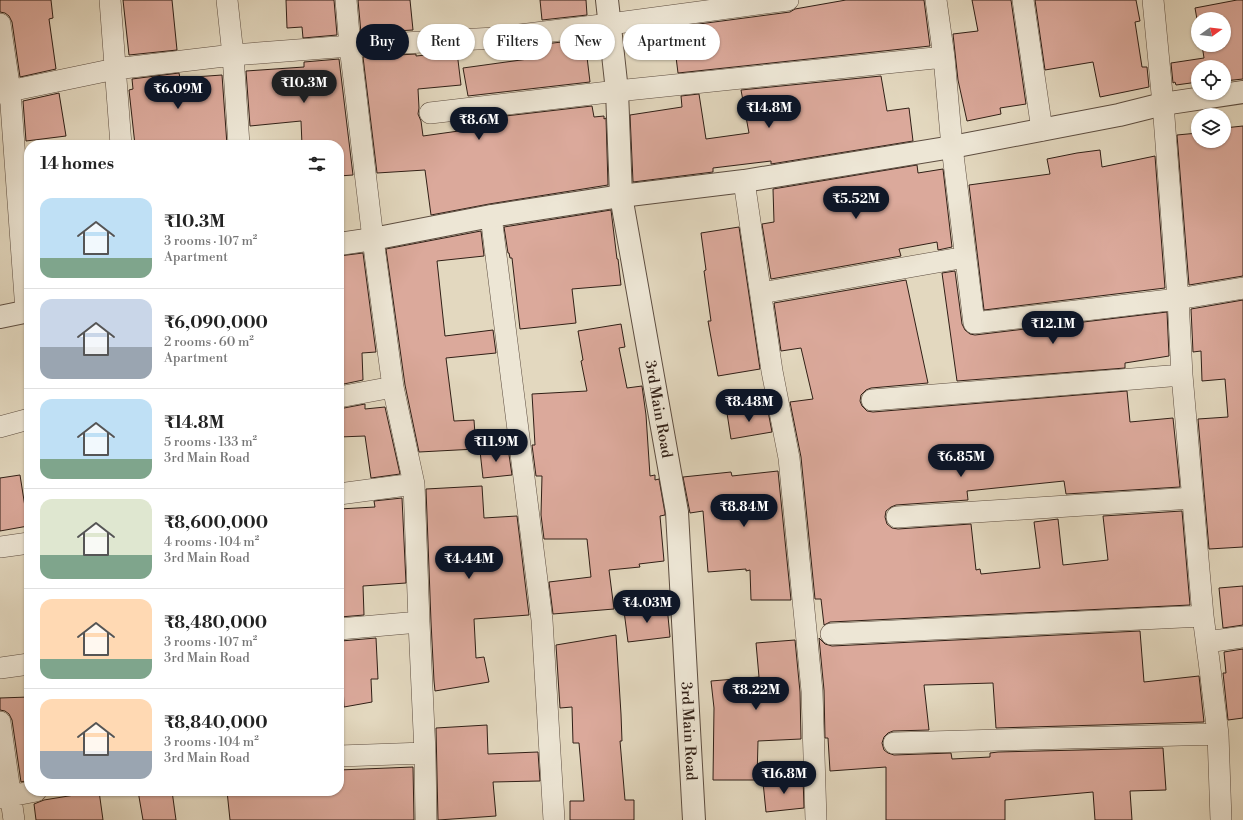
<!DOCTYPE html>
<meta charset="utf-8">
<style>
:root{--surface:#fff;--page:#f2f2f2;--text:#222;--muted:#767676;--line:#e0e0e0;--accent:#111827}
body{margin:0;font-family:"Libre Bodoni",serif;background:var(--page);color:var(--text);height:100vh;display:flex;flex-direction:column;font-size:15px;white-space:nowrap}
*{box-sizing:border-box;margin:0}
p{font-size:13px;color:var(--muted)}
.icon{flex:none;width:22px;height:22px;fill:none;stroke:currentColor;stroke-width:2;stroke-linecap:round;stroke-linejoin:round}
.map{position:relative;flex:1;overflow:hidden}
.details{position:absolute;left:24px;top:140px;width:320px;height:656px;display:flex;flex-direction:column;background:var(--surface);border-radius:16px;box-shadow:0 1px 3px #0004}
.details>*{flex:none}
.banner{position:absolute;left:356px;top:24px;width:380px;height:36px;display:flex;gap:8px}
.needle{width:26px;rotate:75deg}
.fabs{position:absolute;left:1191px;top:12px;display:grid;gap:8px}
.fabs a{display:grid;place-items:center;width:40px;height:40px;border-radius:50%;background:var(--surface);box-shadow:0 1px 3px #0004;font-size:20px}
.price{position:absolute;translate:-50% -34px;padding:0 9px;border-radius:14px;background:var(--accent);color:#fff;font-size:13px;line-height:26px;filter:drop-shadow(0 1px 2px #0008)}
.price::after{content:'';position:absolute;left:50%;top:24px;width:12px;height:9px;margin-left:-6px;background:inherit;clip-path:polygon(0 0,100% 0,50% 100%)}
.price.on{background:#222;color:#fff}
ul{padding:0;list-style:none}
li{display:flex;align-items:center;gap:12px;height:100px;padding:0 16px}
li+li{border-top:1px solid var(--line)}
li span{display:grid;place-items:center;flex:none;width:112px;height:80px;border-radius:12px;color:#555}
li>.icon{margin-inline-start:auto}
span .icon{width:48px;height:48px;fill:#fffc;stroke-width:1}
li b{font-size:17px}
h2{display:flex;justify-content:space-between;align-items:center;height:48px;padding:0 16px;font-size:17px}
.pill{padding:0 14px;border-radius:18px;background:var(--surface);box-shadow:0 1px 3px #0004;font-size:14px;line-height:36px}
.pill.on{background:var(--accent);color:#fff}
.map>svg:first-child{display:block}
.building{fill:#dba99b;stroke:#301f16}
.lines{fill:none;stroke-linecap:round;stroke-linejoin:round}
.minor-casing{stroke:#5d4d40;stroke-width:22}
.tertiary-casing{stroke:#5d4d40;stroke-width:24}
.minor{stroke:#ede6d5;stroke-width:21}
.tertiary{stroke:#ede6d5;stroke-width:22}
.labels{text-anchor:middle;stroke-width:4;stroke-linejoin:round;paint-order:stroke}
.street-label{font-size:15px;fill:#301f16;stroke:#ede6d5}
</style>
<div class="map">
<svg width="1243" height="820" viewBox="0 0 1243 820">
<rect width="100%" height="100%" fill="#e3d8bf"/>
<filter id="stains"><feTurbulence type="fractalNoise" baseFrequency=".005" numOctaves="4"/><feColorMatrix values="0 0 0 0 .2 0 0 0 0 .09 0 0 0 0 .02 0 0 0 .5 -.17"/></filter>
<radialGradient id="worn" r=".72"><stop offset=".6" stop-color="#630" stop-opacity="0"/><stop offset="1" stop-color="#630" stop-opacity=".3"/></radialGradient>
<path class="building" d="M0,0h51l2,18 -4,1 7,50 -36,8 -8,-55 -3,-6 -4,-3 -5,-1z
M123,0h49l5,50 -48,5z
M286,0h48l3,35 -34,3 -1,-11 -15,1z
M358,0h52l3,30 -52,3z
M540,0h46l1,15 -45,5z
M846,0h78l6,46 -252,27 -4,-32 13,-2 -3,-13 106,-14 5,-3z
M972,0h39l15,104 -26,4 1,6 -34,7 -9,-41 -5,-46 25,-3z
M1035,0h101l4,21 -5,1 7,45h5l2,20 -49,10 -7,-35 -48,8z
M1237,0h6v79l-19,2v-14h-26v15l-22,3 -1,-3 -2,1 -2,-20 33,-5 -2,-13h22v-26h-26v6l-3,-17z
M588,39l1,18h-2l3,25 -122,14 -5,-28 65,-9 -1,-13z
M457,52l4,33 -43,4 1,19 -1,6 3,7 2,15 50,-7 -2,-9 121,-14 2,11 10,-1v3l2,-1 2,67 -119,19 -58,11 -6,-45 -48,3 -14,-116 53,-3v2z
M339,59l14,116 -14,1v-31h-37l-1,-24 -51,5 -4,-55 58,-4v-5z
M179,73l1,5 42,-3 5,70h-42l-1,-3 -24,3h-25l-6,-55 4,-1 -1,-10z
M881,76l6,35 22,-3 4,33 -142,23v-3l-58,7v4l-80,10 -3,-67 52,-8 -1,-11 18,-2 7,45 43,-6 -8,-43z
M59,93l7,43 -40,5 -3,-40z
M1243,126v150l-54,9 -12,-150 21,-2v8h26v-13z
M1100,150l2,17 53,-11 10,132 -181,22 -15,-125 81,-11 -3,-15 30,-6z
M917,165l1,8 25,-4 9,78 -14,3 -1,-8 -38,7 2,7 -130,23 -9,-55 12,-2 -1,-33z
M611,210l6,49h1l3,26 -49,4 4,34 -56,6 -8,-71h-2l-1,-5h-1l-4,-26z
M739,227l21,142 -42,7 -10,-55h3l-7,-50 2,-1 -5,-37z
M481,231l3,25 -47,5 8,75 48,-6 3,23 -50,5 8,63 20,-1 2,29 -57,3 -14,-67 -19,-136z
M363,253l13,99 -14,1 1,27 -24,5v-129z
M955,271l7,53 3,6 5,4 5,1 192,-23 2,44 -44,7v5l-168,13 -15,-108z
M906,280l22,103 -57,5 -5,2 -5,5 -1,6 2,5 5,5 6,1 254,-21 3,31 43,-4 7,69 -114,7 -2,-13 -97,10 1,9 -72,5 -5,2 -5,4 -1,6 2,7 5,4 6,1 73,-5 5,46 4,-1 1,5 59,-6 -6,-46 24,-3 5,46 45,-5 -5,-44 79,-5 8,94 -360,17 -6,3 -3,-26h-6l-14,-142 -11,-55 23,-3 -12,-51 -20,3 -7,-48z
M1243,300v247l-34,2 -11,-130 30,-2 -3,-38 -23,2 -1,-30 -8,1 -2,-43z
M621,324l4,23 -6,1 8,40 15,-2 4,29 4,61 5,-1v5l4,-1 6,34v2l-5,1 4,45 -25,3 1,3 -31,3 5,39 -61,5 -4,-32 42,-5 -4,-38h-43l-3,-24 1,-39h-6l-4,-31h3l-3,-51 55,-3 -6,-30 2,-1 -5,-29z
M365,404v5l20,-2 15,67 -29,4 -6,-42 -26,1v-28z
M767,406l5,26 -41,7 -4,-26z
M508,448l4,27 -29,3 -3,-27z
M778,471l13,129h-40l-1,-30 -4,1v-2l-38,3 -5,-61 -13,2 -7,-36 48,-5 1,4z
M20,475l8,51 -28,5v-53z
M482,486l2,32 33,-2 12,99 -55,4 2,39 8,-1 5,25 -54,9 -1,-10 -3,-59 -5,-133z
M402,498l4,85 -43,3 1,29 -24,2 -1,-108 36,-2 -1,-6z
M1243,586v39l-20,3 -4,-40z
M667,606l3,31 -42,5 -4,-31z
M1140,631l4,51 55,-6 5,46 -208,6 -3,-45 -69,2 5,45 -36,1 -5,2 -4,4 -2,6 2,7 4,3 6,2 57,-2 1,6 38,-2v-4l8,-1 165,-4 3,42 -36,1 2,29h-37l-2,-28 -88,8v20h-119v-53l-56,4 -2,-33h-3l-1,-48 -5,-52 6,6 7,2z
M616,635l5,79 1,27h-2l5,59h9v20h-64v-19h14l-5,-58h-6l-1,-36 -12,1 -4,-63z
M376,638l2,41h-7l1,23 -28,5 -3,-66z
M795,640l5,52 1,47 -43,2 -1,39h-44l1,-72 -3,-27 48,-4 -3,-34z
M1243,649v69l-15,2 -5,-47h3l-2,-21z
M29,697v83l-8,2 -9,-62 -3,-6 -4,-3 -5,-1v-12z
M487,725l1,29 50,-2 2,29 -47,1 3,34 -58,4 -2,-92z
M413,767l1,53h-184l-3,-29h112v-21z
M803,777l1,31 -38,4 -3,-30z
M99,791l4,29h-67l-2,-16 10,-4z
M138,791h34l4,29h-33z"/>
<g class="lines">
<defs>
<path id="minor" d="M110,0l11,145
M227,0l6,55 6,90
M346,0l4,46 23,193 20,148 21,97 5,138 6,131 1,67
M936,0l8,57 8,90 22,176 204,-24 65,-11
M1023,0l19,130
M1153,0l10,104 15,195 4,76 21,241 6,45 9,73 3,86
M0,24l10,67 16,220
M0,93l115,-24 118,-14 117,-9 145,-8 115,-14 178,-24
M430,113l187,-22 327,-34
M744,181l28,190 17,87 23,233 4,129
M491,216l51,404 12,200
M761,293l205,-36
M339,397l54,-10
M872,400l310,-25
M0,427l29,-8
M339,494l75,-10
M897,517l296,-19
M0,547l29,-4
M339,629l80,-7
M831,634l372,-18
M1207,642l36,-5
M0,668l29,-4
M0,722l14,98
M894,743l324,-9
M339,756l86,-3
M0,798l36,-7"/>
<g id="tertiary">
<path id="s1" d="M607,0l10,91 4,105 56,316 17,308"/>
<path d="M339,244l34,-5 118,-23 130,-20 123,-15 208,-34 167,-32 44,-11 80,-12"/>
<path d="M0,317l29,-6"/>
</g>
</defs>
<use href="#minor" class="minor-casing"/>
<use href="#tertiary" class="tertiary-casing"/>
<use href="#minor" class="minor"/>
<use href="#tertiary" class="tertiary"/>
</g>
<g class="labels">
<g class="street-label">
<text dy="5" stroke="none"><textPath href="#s1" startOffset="413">3rd Main Road</textPath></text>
<text dy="5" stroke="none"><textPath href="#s1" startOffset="737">3rd Main Road</textPath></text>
</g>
</g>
<rect width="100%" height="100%" filter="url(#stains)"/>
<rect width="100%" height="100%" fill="url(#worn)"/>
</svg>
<div class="fabs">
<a><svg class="needle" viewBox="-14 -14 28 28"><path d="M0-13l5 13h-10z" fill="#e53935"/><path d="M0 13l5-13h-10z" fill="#767676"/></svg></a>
<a><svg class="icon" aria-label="locate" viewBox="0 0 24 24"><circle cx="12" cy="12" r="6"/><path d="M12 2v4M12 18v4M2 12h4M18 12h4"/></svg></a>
<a><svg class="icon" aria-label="layers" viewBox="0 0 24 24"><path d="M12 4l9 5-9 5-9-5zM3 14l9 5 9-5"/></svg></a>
</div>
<b class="price on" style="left:304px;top:104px">₹10.3M</b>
<b class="price" style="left:178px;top:110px">₹6.09M</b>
<b class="price" style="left:769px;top:129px">₹14.8M</b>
<b class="price" style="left:479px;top:141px">₹8.6M</b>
<b class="price" style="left:856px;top:220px">₹5.52M</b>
<b class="price" style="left:1053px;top:345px">₹12.1M</b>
<b class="price" style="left:749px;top:423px">₹8.48M</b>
<b class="price" style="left:496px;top:463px">₹11.9M</b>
<b class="price" style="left:961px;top:478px">₹6.85M</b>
<b class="price" style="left:744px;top:528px">₹8.84M</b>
<b class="price" style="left:469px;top:580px">₹4.44M</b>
<b class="price" style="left:647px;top:624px">₹4.03M</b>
<b class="price" style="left:756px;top:711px">₹8.22M</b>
<b class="price" style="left:784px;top:795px">₹16.8M</b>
<div class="banner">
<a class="pill on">Buy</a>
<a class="pill">Rent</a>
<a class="pill">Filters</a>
<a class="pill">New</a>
<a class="pill">Apartment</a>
</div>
<section class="details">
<h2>14 homes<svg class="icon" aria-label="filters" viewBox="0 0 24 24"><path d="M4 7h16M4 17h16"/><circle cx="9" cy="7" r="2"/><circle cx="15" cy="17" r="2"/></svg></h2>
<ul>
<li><span style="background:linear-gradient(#bfe0f5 75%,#7fa58c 0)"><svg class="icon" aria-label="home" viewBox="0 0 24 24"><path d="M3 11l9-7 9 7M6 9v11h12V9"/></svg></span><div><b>₹10.3M</b><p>3 rooms · 107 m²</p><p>Apartment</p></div></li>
<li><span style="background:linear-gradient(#c9d6e8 60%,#9aa5b1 0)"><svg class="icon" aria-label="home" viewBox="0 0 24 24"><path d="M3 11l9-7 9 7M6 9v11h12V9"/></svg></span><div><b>₹6,090,000</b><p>2 rooms · 60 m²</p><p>Apartment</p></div></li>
<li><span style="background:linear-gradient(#bfe0f5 75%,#7fa58c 0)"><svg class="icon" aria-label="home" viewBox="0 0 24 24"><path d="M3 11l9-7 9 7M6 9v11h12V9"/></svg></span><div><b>₹14.8M</b><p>5 rooms · 133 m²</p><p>3rd Main Road</p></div></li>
<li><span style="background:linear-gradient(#dfe7d0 70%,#7fa58c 0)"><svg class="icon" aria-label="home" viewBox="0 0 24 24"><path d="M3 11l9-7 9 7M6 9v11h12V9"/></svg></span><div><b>₹8,600,000</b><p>4 rooms · 104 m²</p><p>3rd Main Road</p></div></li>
<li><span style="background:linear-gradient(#ffd9b3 75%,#7fa58c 0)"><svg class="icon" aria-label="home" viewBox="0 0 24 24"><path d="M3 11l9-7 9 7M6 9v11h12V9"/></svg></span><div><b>₹8,480,000</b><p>3 rooms · 107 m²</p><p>3rd Main Road</p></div></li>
<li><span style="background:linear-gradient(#ffd9b3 65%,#9aa5b1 0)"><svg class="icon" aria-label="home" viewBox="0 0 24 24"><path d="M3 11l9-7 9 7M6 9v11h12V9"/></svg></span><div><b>₹8,840,000</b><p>3 rooms · 104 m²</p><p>3rd Main Road</p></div></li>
</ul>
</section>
</div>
